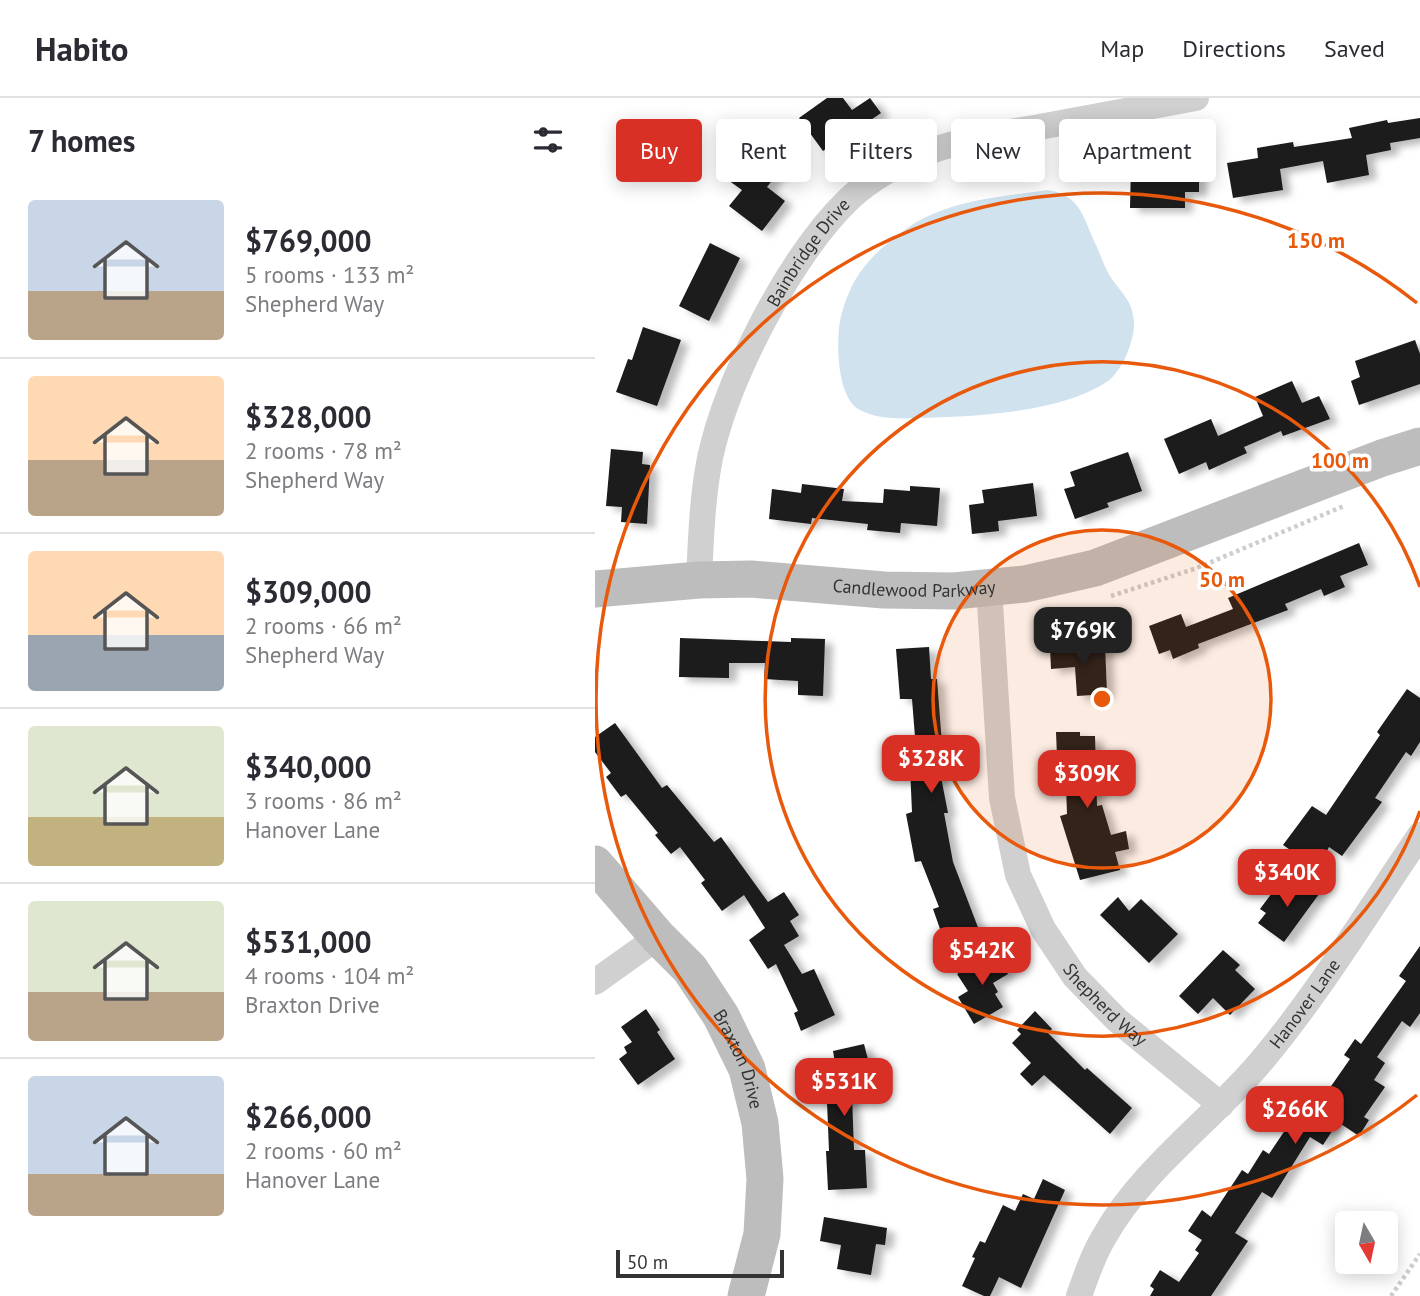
<!DOCTYPE html>
<meta charset="utf-8">
<style>
:root{--surface:#fff;--page:#f2f2f3;--text:#2b2b33;--muted:#7c7c81;--line:#e1e1e2;--accent:#d93025}
body{margin:0;font-family:"PT Sans",sans-serif;background:var(--page);color:var(--text);height:100vh;display:flex;flex-direction:column;font-size:26px;white-space:nowrap}
*{box-sizing:border-box;margin:0}
p{font-size:23px;color:var(--muted)}
.icon{flex:none;width:38px;height:38px;fill:none;stroke:currentColor;stroke-width:2;stroke-linecap:round;stroke-linejoin:round}
.map{position:relative;flex:1;overflow:hidden}
.panel{display:flex;flex-direction:column;background:var(--surface);width:595px}
.panel>*{flex:none}
.banner{position:absolute;left:21px;top:21px;width:665px;height:63px;display:flex;gap:14px}
.needle{width:46px;rotate:171deg}
.controls{position:absolute;left:740px;top:1113px;display:grid;gap:14px}
.controls a{display:grid;place-items:center;width:63px;height:63px;border-radius:7px;background:var(--surface);box-shadow:0 4px 18px #0003;font-size:35px}
.scale{position:absolute;left:21px;bottom:18px;width:168px;box-sizing:border-box;padding-left:7px;border:4px solid #333;border-top:0;font-size:19px;line-height:24px;white-space:nowrap;color:#333;-webkit-text-stroke:5px #fff;paint-order:stroke}
.price{position:absolute;translate:-50% -60px;padding:0 16px;border-radius:14px;background:var(--accent);color:#fff;font-size:23px;line-height:46px;filter:drop-shadow(0 2px 4px #0008)}
.price::after{content:'';position:absolute;left:50%;top:42px;width:21px;height:16px;margin-left:-10px;background:inherit;clip-path:polygon(0 0,100% 0,50% 100%)}
.price.on{background:#222;color:#fff}
ul{padding:0;list-style:none}
li{display:flex;align-items:center;gap:21px;height:175px;padding:0 28px}
li+li{border-top:2px solid var(--line)}
li span{display:grid;place-items:center;flex:none;width:196px;height:140px;border-radius:7px;color:#555}
li>.icon{margin-inline-start:auto}
span .icon{width:84px;height:84px;fill:#fffc;stroke-width:1}
li b{font-size:30px}
h2{display:flex;justify-content:space-between;align-items:center;height:84px;padding:0 28px;font-size:30px}
.chip{padding:0 24px;border-radius:7px;background:var(--surface);box-shadow:0 4px 18px #0003;font-size:24px;line-height:63px}
.chip.on{background:var(--accent);color:#fff}
header{display:flex;align-items:center;gap:42px;box-sizing:border-box;height:98px;padding:0 35px;background:var(--surface);border-bottom:2px solid var(--line)}
header strong{font-size:33px}
nav{display:flex;gap:38px;margin-inline-start:auto;font-size:24px}
main{display:flex;flex:1;min-height:0}
.map>svg:first-child{display:block}
.water{fill:#cfe2ee}
.building{fill:#1a1a1a;filter:url(#shadow)}
.lines{fill:none;stroke-linecap:round;stroke-linejoin:round}
.path{stroke:#cdcdcd;stroke-width:4.5;stroke-dasharray:3.5 3.5;stroke-linecap:butt}
.street{stroke:#d0d0d0;stroke-width:26}
.secondary{stroke:#bdbdbd;stroke-width:37}
.ring{fill:none;stroke:#e8590c;stroke-width:3.5}
.labels{text-anchor:middle;stroke-width:7;stroke-linejoin:round;paint-order:stroke}
.street-label{font-size:18px;fill:#333;stroke:#fff}
.centre{fill:#e8590c;stroke:#fff;stroke-width:3.5}
.ring-label{font-size:21px;text-anchor:middle;font-weight:bold;fill:#e8590c;stroke:#fff;stroke-width:7;stroke-linejoin:round;paint-order:stroke}
</style>
<header>
<strong>Habito</strong>
<nav><a>Map</a><a>Directions</a><a>Saved</a></nav>
</header>
<main>
<section class="panel">
<h2>7 homes<svg class="icon" aria-label="filters" viewBox="0 0 24 24"><path d="M4 7h16M4 17h16"/><circle cx="9" cy="7" r="2"/><circle cx="15" cy="17" r="2"/></svg></h2>
<ul>
<li><span style="background:linear-gradient(#c9d6e8 65%,#b9a48a 0)"><svg class="icon" aria-label="home" viewBox="0 0 24 24"><path d="M3 11l9-7 9 7M6 9v11h12V9"/></svg></span><div><b>$769,000</b><p>5 rooms · 133 m²</p><p>Shepherd Way</p></div></li>
<li><span style="background:linear-gradient(#ffd9b3 60%,#b9a48a 0)"><svg class="icon" aria-label="home" viewBox="0 0 24 24"><path d="M3 11l9-7 9 7M6 9v11h12V9"/></svg></span><div><b>$328,000</b><p>2 rooms · 78 m²</p><p>Shepherd Way</p></div></li>
<li><span style="background:linear-gradient(#ffd9b3 60%,#9aa5b1 0)"><svg class="icon" aria-label="home" viewBox="0 0 24 24"><path d="M3 11l9-7 9 7M6 9v11h12V9"/></svg></span><div><b>$309,000</b><p>2 rooms · 66 m²</p><p>Shepherd Way</p></div></li>
<li><span style="background:linear-gradient(#dfe7d0 65%,#c2b280 0)"><svg class="icon" aria-label="home" viewBox="0 0 24 24"><path d="M3 11l9-7 9 7M6 9v11h12V9"/></svg></span><div><b>$340,000</b><p>3 rooms · 86 m²</p><p>Hanover Lane</p></div></li>
<li><span style="background:linear-gradient(#dfe7d0 65%,#b9a48a 0)"><svg class="icon" aria-label="home" viewBox="0 0 24 24"><path d="M3 11l9-7 9 7M6 9v11h12V9"/></svg></span><div><b>$531,000</b><p>4 rooms · 104 m²</p><p>Braxton Drive</p></div></li>
<li><span style="background:linear-gradient(#c9d6e8 70%,#b9a48a 0)"><svg class="icon" aria-label="home" viewBox="0 0 24 24"><path d="M3 11l9-7 9 7M6 9v11h12V9"/></svg></span><div><b>$266,000</b><p>2 rooms · 60 m²</p><p>Hanover Lane</p></div></li>
</ul>
</section>
<div class="map">
<svg width="825" height="1198" viewBox="0 0 825 1198">
<defs>
<filter id="shadow"><feDropShadow dx="8" dy="4.5" stdDeviation="3.5" flood-color="#0004"/></filter>
</defs>
<rect width="100%" height="100%" fill="#fff"/>
<path class="water" d="M453,92c33,5 35,28 48,55 5,11 9,24 16,34 8,12 19,21 21,36 3,12 -1,25 -5,36 -4,11 -11,23 -20,30 -47,32 -135,36 -191,37 -18,1 -40,1 -57,-8 -23,-11 -24,-67 -20,-89 2,-11 7,-25 12,-35 12,-24 33,-42 54,-57 41,-29 94,-32 142,-39z"/>
<path class="building" d="M232,0h16l9,12 18,-12 11,15 -29,20 -2,-2 -27,20 -24,-33z
M825,20v20l-30,5 1,7 -25,5 3,20 -42,8 -4,-22 -43,8 3,21 -50,8 -6,-35 31,-5 -1,-10 36,-6 1,5 58,-9 -3,-10 38,-8 1,3z
M160,47l28,21 -16,21 18,14 -23,30 -33,-25 13,-16 -14,-10z
M569,64h35v30h-14v16h-55l1,-43 33,1z
M115,145l30,15 -31,63 -30,-15z
M48,229l38,13 -24,66 -41,-14 12,-33 4,1z
M820,242l5,14v30l-61,21 -8,-24 9,-4 -5,-16z
M697,283l10,22 17,-7 11,23 -47,17 -2,-5 -37,16 3,6 -38,17 -3,-8 -27,12 -15,-35 47,-20 7,17 45,-20 -8,-19z
M16,351l32,3 -1,12 8,1 -3,59 -26,-2 1,-15 -16,-1z
M533,354l14,39 -35,12 2,4 -34,12 -11,-30 11,-3 -5,-14z
M438,385l4,33 -39,5 1,10 -27,3 -3,-29 15,-2 -2,-13z
M207,386l42,5 -2,12 41,2 1,-14 26,2v-5l30,2 -3,38 -36,-3 -1,10 -33,-3 1,-6 -56,-6 -1,6 -42,-5 3,-30 29,4z
M764,445l9,22 -28,11 5,11 -21,9 -3,-7 -36,15 3,6 -90,34 1,4 -26,11 -3,-9 -11,4 -10,-28 32,-12 5,13 47,-18 -5,-11z
M85,540l111,4v-4l34,1 -2,57 -25,-1v-14l-34,-2 1,-16h-36v15l-50,-1z
M510,547l2,49 -30,2 -2,-29 -24,2 -1,-22z
M334,549l2,32h6l5,65h-3l2,33 7,36h-4l9,49 26,68 -34,13 -12,-34 6,-2 -18,-46 -6,1 -9,-48 6,-2 -2,-45h-5l-1,-21 6,-1 -1,-7 6,-1 -3,-38h-12l-4,-50z
M812,591l13,9v44l-9,14 -5,-4 -31,46 7,4 -40,54 -13,-9 -5,9 -5,-2 -8,10 -28,-19 29,-39 14,9 54,-80 -3,-3z
M20,625l47,65 5,-3 47,57 7,-5 47,65 16,-10 15,23 -9,6 9,15 -15,9 18,29 12,-5 21,46 -34,16 -7,-18 4,-2 -22,-47 -8,5 -19,-29 16,-12 -21,-33 -22,16 -21,-28 4,-3 -25,-33 -9,7 -16,-19 3,-2 -32,-39 -5,3 -15,-20 5,-4 -16,-21v-15z
M461,634h24v4h15l2,70 5,-1 9,30 15,-4 3,18 -14,3 5,18 -40,10 -20,-64 7,-2 -2,-57h-8z
M702,780l22,16 -35,48 -26,-19 8,-10 -6,-4 15,-20 3,3 5,-5 5,3z
M523,799l11,14 12,-12 37,35 -29,29 -49,-48z
M825,848v67l-10,14 -8,-6 -25,36 8,6 -11,17 11,7 -21,30 5,3 -10,16 -21,-14 -15,23 -13,-8 -38,61 -10,-6 -27,41 13,8 -37,55h-61l4,-7 -4,-3 10,-16 19,12 20,-29 -4,-3 7,-10 -14,-9 14,-21 9,7 31,-47 6,4 15,-24 6,4 27,-40 3,2 20,-29 8,5 23,-33 -6,-4 11,-16 6,5 45,-63 -7,-5z
M628,852l17,15 -5,5 20,19 -25,26 -17,-17 -15,16 -19,-18z
M399,853l14,23 -15,9 5,9 -3,2 8,13 -29,17 -16,-27 10,-6 -11,-17z
M51,911l14,21 -3,2 18,27 -37,26 -19,-26 8,-6 -3,-6 8,-5 -11,-15z
M440,913l17,18 -4,4 37,37 2,-2 45,40 -22,26 -66,-59 -12,11 -12,-12 11,-11 -19,-20 9,-9 -4,-4z
M269,946l8,31 -12,2 4,17 -12,2 2,54h11l2,38 -39,2 -2,-39h3l-2,-49 -6,1 -6,-23 18,-4 -3,-12 5,-1 -2,-12z
M448,1081l22,11 -44,98 -22,-11 -9,19h-6l-22,-10 13,-28 -3,-1 8,-16 5,2 18,-38 12,6 8,-17 11,5z
M229,1119l63,11 -2,17 -9,-1 -5,31 -34,-6 4,-24 -21,-4z"/>
<g class="lines">
<path class="path" d="M516,498l86,-28 147,-62
M796,1198l29,-42"/>
<g class="street">
<path id="s1" d="M104,482c2,-41 3,-82 11,-122 17,-79 80,-202 139,-259 21,-20 54,-39 82,-48 33,-12 69,-17 103,-23 54,-10 108,-20 162,-30"/>
<path id="s2" d="M394,489l13,211 16,77 25,54 32,48 42,43 104,85"/>
<path d="M0,884l63,-45"/>
<path id="s3" d="M484,1198c7,-20 14,-41 25,-59 39,-70 110,-118 160,-179 58,-70 105,-148 156,-223"/>
</g>
<g class="secondary">
<path id="s4" d="M0,491l104,-9 52,-1 133,11 70,1 71,-7 70,-16 287,-110 38,-12"/>
<path id="s5" d="M0,766l63,73 32,32 31,47 26,53 13,54 5,56 -3,55 -16,62"/>
</g>
</g>
<circle cx="507" cy="601" r="169" fill="#e8590c" fill-opacity=".12"/>
<g class="ring">
<circle cx="507" cy="601" r="169"/>
<path d="M825 713A337 337 0 1 1 825 489"/>
<path d="M822 997A506 506 0 1 1 822 205"/>
</g>
<g class="labels">
<g class="street-label">
<text dy="6" stroke="none"><textPath href="#s1" startOffset="352">Bainbridge Drive</textPath></text>
<text dy="6" stroke="none"><textPath href="#s4" startOffset="320">Candlewood Parkway</textPath></text>
<text dy="6" stroke="none"><textPath href="#s2" startOffset="448">Shepherd Way</textPath></text>
<text dy="6" stroke="none"><textPath href="#s3" startOffset="373">Hanover Lane</textPath></text>
<text dy="6" stroke="none"><textPath href="#s5" startOffset="245">Braxton Drive</textPath></text>
</g>
</g>
<circle cx="507" cy="601" r="10" class="centre"/>
<g class="ring-label">
<text x="721" y="150">150 m</text>
<text x="745" y="370">100 m</text>
<text x="627" y="489">50 m</text>
</g>
</svg>
<div class="controls">
<a><svg class="needle" viewBox="-14 -14 28 28"><path d="M0-13l5 13h-10z" fill="#e53935"/><path d="M0 13l5-13h-10z" fill="#7c7c81"/></svg></a>
</div>
<div class="scale">50 m</div>
<b class="price on" style="left:488px;top:569px">$769K</b>
<b class="price" style="left:336px;top:697px">$328K</b>
<b class="price" style="left:492px;top:712px">$309K</b>
<b class="price" style="left:692px;top:811px">$340K</b>
<b class="price" style="left:387px;top:889px">$542K</b>
<b class="price" style="left:249px;top:1020px">$531K</b>
<b class="price" style="left:700px;top:1048px">$266K</b>
<div class="banner">
<a class="chip on">Buy</a>
<a class="chip">Rent</a>
<a class="chip">Filters</a>
<a class="chip">New</a>
<a class="chip">Apartment</a>
</div>
</div>
</main>
